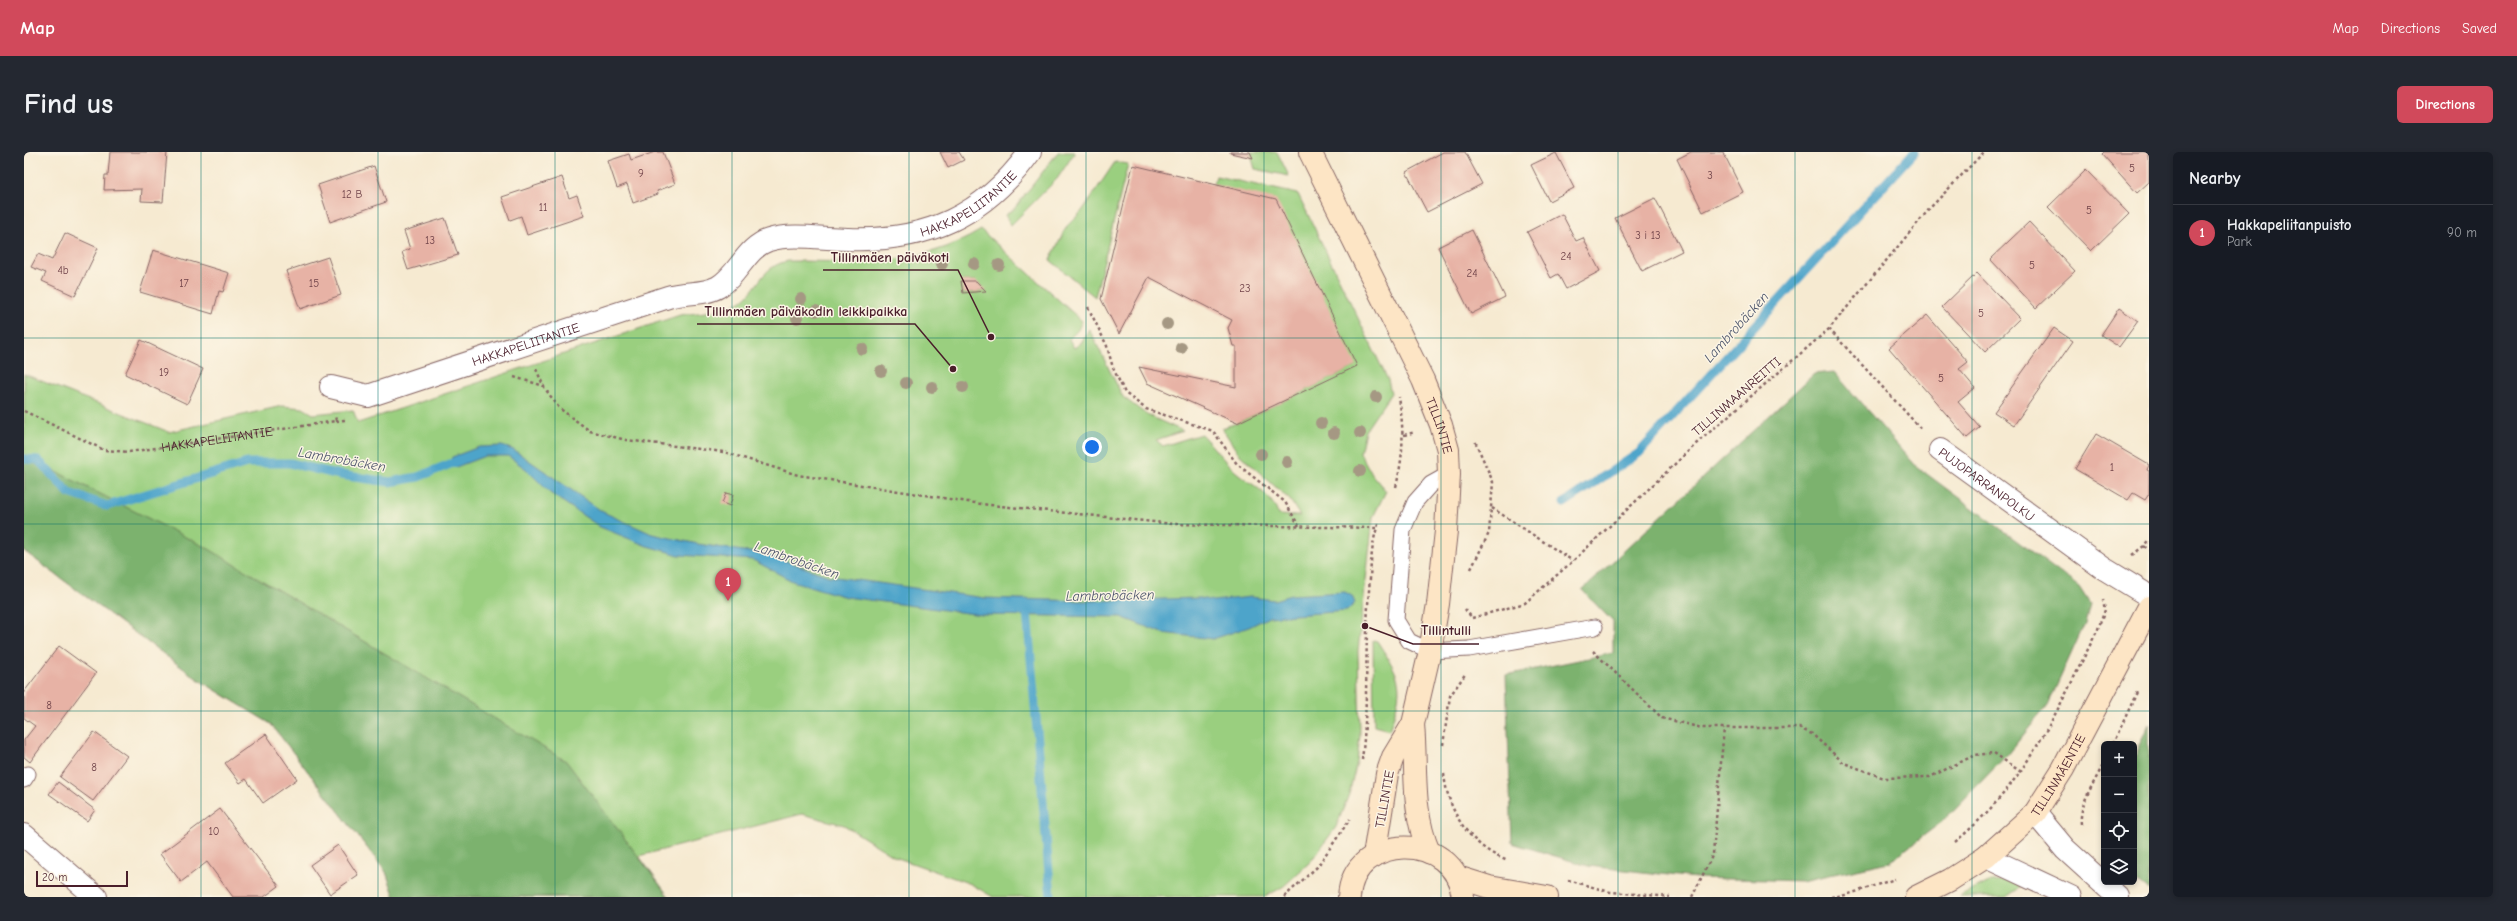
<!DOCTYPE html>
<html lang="en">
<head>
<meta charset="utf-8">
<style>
  :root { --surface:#171b24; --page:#242831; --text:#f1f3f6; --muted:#9ea1a6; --line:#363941; --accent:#d1495b }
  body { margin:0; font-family:"Comic Neue",sans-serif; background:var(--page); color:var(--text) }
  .controls { position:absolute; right:12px; bottom:12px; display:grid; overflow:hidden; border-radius:6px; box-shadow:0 2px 6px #0003 }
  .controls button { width:36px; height:36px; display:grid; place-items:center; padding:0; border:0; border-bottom:1px solid var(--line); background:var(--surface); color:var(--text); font:20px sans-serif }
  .scale { position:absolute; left:12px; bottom:10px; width:92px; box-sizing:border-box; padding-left:4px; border:2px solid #4a1f2b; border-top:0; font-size:11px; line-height:14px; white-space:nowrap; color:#4a1f2b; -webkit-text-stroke:3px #fcf5e5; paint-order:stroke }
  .you { position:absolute; left:1068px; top:295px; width:14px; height:14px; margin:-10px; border:3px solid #fff; border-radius:50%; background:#1a73e8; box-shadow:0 0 0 6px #1a73e833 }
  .badge { display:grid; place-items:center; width:26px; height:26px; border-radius:50%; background:var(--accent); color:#fff; font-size:13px; font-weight:700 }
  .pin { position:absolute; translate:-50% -33px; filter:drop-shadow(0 1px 2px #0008) }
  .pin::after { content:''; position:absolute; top:21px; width:14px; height:12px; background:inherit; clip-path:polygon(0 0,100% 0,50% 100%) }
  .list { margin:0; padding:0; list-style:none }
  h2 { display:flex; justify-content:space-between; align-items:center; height:52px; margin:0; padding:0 16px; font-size:17px }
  h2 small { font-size:13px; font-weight:400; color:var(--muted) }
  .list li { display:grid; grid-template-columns:26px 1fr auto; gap:12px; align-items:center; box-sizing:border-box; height:56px; padding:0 16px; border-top:1px solid var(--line) }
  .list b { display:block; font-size:15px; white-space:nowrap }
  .list p { margin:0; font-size:13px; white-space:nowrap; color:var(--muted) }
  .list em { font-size:13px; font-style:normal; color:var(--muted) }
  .icon { flex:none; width:22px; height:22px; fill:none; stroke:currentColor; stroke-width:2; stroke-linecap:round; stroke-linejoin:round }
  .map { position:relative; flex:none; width:2125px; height:745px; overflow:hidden; border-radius:6px }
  header { display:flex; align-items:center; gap:24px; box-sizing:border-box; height:56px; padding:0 20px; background:var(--accent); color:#fff }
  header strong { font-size:19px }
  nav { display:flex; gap:22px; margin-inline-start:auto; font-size:14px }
  .intro { display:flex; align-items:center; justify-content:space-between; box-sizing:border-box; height:96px; padding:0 24px }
  h1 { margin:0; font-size:28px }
  .button { padding:10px 18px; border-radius:6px; background:var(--accent); color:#fff; font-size:14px; font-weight:700 }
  main { display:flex; gap:24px; padding:0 24px }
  aside { flex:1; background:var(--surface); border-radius:6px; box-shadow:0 2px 6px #0003 }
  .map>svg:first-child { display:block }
</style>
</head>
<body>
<header>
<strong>Map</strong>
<nav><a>Map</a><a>Directions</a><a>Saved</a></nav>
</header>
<div class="intro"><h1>Find us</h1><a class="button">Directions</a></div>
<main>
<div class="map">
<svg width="2125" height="745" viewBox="0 0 2125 745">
  <rect width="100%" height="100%" fill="#fcf5e5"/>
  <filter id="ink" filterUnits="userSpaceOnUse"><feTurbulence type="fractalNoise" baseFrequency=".025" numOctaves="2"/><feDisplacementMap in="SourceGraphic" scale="8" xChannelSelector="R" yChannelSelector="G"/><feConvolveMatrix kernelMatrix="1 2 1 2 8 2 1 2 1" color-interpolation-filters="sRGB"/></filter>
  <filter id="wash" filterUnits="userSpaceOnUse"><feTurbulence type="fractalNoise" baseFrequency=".012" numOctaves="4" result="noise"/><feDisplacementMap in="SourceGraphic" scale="16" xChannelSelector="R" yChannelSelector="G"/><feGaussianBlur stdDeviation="0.9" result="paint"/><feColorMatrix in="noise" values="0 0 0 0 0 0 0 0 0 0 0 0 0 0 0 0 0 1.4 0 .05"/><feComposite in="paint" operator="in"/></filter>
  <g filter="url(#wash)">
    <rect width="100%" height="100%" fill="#f6ead1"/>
    <!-- green -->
    <path fill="#9acf7f" stroke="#727755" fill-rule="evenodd" d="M 1034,0 L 1051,0 L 1033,27 L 987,73 L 981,63 L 990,57 Z
      M 1226,0 L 1253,0 L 1265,24 L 1231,17 Z
      M 1091,10 L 1104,12 L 1071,145 L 1026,108 L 1043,74 L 1058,59 Z
      M 1192,24 L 1274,42 L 1364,228 L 1367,241 L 1341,279 L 1336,301 L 1349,324 L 1362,339 L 1349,365 L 1334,499 L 1336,583 L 1333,610 L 1325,642 L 1312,675 L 1287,709 L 1260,734 L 1241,745 L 969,745 L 947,732 L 871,705 L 820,673 L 778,662 L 615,704 L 645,745 L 371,745 L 362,720 L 247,572 L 175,528 L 0,399 L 0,222 L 145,280 L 258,254 L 279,256 L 289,262 L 329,258 L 334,271 L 656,163 C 672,161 702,159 716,150 C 736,136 736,115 764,109 C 832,109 896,116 957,78 L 1058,169 L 1054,178 L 1045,187 L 1050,196 L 1057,191 L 1065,177 L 1099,245 L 1123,263 L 1159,279 L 1132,288 L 1139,294 L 1177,282 C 1189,294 1199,308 1211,319 C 1226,332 1249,342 1254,363 L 1276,364 L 1266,348 L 1214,301 L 1198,276 L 1213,271 L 1332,214 L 1190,32 ZM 938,129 L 952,129 L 961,139 L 939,141 Z
      M 1349,488 L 1353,489 C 1378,527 1381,534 1365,578 L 1350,574 Z
      M 1986,728 L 2000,733 L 1982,745 L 1935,745 L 1967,729 Z"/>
    <!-- forest -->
    <path fill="#7bb26e" stroke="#62684c" d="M 1810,220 L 1892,314 L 2055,435 L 2066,452 L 2061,471 L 2024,553 L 1982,604 L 1919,669 L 1865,710 L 1778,729 L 1672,726 L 1564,714 L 1488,691 L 1482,523 L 1589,501 L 1589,470 L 1558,438 L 1790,222 Z
      M 0,308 L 31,319 L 185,397 L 542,609 L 645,745 L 371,745 L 362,720 L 247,572 L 175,528 L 0,399 Z
      M 2125,573 L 2125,739 L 2110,727 L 2110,607 Z"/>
    <!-- water -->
    <path fill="#4da4ca" stroke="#4c627a" d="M 478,294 L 490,298 L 579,360 L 628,382 L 674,392 L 745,403 L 805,424 L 961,446 L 1063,449 L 1176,446 L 1189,449 L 1227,445 L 1250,448 L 1267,443 L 1321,440 L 1328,444 L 1331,451 L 1323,459 L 1245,465 L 1225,475 L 1189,487 L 1138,481 L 1097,465 L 958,463 L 822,445 L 768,429 L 729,408 L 655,403 L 623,394 L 576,375 L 526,341 L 502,317 L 484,304 L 461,304 L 432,315 L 426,312 L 428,305 L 455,295 Z"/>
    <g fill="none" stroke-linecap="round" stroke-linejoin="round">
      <!-- stream -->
      <path stroke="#4da4ca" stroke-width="9" d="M 0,307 L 14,308 L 45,341 L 83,354 L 223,311 L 266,311 L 316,323 L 366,330 L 394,325 L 436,308
        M 1540,351 L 1615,301 L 1890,0
        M 1003,459 L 1027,745"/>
    </g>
    <g id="blocks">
      <!-- building -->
      <path fill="#e7b2a5" d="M 86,0 L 143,0 L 139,50 L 117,49 L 118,37 L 80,38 L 81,23 L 84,23 Z
        M 631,0 L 639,0 L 651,32 L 633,39 L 634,42 L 609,51 L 603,32 L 593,36 L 584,9 L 605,2 L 607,8 Z
        M 916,0 L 935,0 L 940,8 L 924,16 Z
        M 1206,0 L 1226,0 L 1229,6 L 1206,1 Z
        M 1419,0 L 1441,0 L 1458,32 L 1403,60 L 1382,20 Z
        M 1667,0 L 1699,0 L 1719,40 L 1679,60 L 1653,7 Z
        M 2080,0 L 2125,0 L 2125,30 L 2113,41 L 2078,2 Z
        M 1532,1 L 1550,36 L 1525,49 L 1507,13 Z
        M 1109,13 L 1252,47 L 1333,214 L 1213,271 L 1123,231 L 1115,215 L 1212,235 L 1212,194 L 1209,194 L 1204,176 L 1208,168 L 1125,125 L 1095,182 L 1077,147 Z
        M 350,14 L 362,50 L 306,70 L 294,33 Z
        M 2062,18 L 2105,62 L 2067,99 L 2024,55 Z
        M 538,25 L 545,46 L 553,43 L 560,64 L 503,83 L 497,64 L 486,68 L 478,45 Z
        M 1631,46 L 1658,99 L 1618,119 L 1591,66 Z
        M 1538,62 L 1552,89 L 1559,86 L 1576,119 L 1542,137 L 1534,122 L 1527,126 L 1503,80 Z
        M 421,66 L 434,103 L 384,118 L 378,100 L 386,97 L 380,79 Z
        M 2005,70 L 2051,119 L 2012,156 L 1966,107 Z
        M 1448,78 L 1481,145 L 1447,162 L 1414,95 Z
        M 41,81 L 74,96 L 51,144 L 18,129 L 22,121 L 7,115 L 14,102 L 28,108 Z
        M 129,98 L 205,121 L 199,140 L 195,139 L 189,162 L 116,140 Z
        M 304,105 L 317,143 L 276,157 L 262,119 Z
        M 1953,121 L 1996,166 L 1961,200 L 1918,155 Z
        M 937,129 L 952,129 L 962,139 L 939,141 Z
        M 2095,156 L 2114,169 L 2095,195 L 2077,183 Z
        M 1903,163 L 1944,210 L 1935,217 L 1951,236 L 1934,250 L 1956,275 L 1943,286 L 1865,196 Z
        M 2030,176 L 2049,189 L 1990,273 L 1970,260 Z
        M 117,188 L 179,217 L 163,252 L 101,222 Z
        M 2072,282 L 2125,313 L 2123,318 L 2125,319 L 2125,342 L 2121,348 L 2109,341 L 2104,348 L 2051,317 Z
        M 702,341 L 709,343 L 706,354 L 698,351 Z
        M 35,494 L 72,521 L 6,610 L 0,605 L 0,588 L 11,574 L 0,566 L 0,540 Z
        M 70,580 L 103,604 L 69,649 L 36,625 Z
        M 242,582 L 273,627 L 239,651 L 222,627 L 216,631 L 201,611 Z
        M 34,630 L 71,658 L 63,669 L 25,642 Z
        M 196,657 L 255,734 L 240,745 L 209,745 L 183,710 L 157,730 L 136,702 Z
        M 314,693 L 334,723 L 306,742 L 286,713 Z"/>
    </g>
  </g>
  <g filter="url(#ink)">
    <use href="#blocks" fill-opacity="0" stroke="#866665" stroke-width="1"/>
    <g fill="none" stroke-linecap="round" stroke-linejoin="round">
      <defs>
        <path id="lane" d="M 1425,322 L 1407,332 L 1391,350 L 1379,378 L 1372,468 L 1385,489 L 1406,499 L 1445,497 L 1571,475
          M 0,628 L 4,622"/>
        <g id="street">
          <path id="s2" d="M 307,235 L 344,244 L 644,145 C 660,140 680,143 694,135 C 714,124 722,95 745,88 C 769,81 799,87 824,87 C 902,90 960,64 1006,0"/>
          <path id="s3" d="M 1916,298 L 2079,416 L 2125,444"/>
          <path d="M 2011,661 L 2041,697 L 2094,745"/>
          <path d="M 0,683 L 72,745"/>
          <path d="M 1962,705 L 2047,745"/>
        </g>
        <g id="secondary">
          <path id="s4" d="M 1286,0 L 1399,228 L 1417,273 L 1424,298 L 1425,322 L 1422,379 L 1414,452 L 1406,499 L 1389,572 L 1369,605 L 1363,622 L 1350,704"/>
          <path d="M 1389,572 C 1393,616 1387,658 1405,700"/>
          <path d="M 1433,725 L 1465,735 L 1523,745"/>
          <path d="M 1325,745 C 1329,680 1431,678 1439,745"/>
          <path id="s5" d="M 1892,745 L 1926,728 L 1962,705 L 2011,661 L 2039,617 L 2125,455"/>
        </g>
      </defs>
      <!-- lane casing -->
      <use href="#lane" stroke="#866665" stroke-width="17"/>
      <!-- street casing -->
      <use href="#street" stroke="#866665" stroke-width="24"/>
      <!-- secondary casing -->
      <use href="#secondary" stroke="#866665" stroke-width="24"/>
      <!-- path -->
      <g stroke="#866665" stroke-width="2.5" stroke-dasharray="3 3" stroke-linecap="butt">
        <path d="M 1064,155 L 1083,194 L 1089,216 L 1101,241 L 1122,257 L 1189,279 L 1213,312 L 1261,350 L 1275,374"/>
        <path d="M 1805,177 L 1898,278"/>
        <path d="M 512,217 L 520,235 L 535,256 L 566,279 L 602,288 L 700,300 L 774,323 L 957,352 L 1149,372 L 1352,376"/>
        <path d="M 490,225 L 520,234"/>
        <path id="s1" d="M 0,259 L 80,298 L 105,300 L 312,269 L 311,263"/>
        <path d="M 312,269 L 321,268"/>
        <path d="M 1380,283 L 1391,280"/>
        <path d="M 1372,335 C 1380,300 1380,280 1375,245"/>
        <path d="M 1468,356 L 1549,409"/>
        <path d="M 2120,394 L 2125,398"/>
        <path d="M 2108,403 L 2120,394 L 2125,387"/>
        <path d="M 1447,417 L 1465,381 L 1469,330 L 1451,289"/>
        <path d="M 1441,457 L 1448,466"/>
        <path d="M 1448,466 L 1501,451 L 1549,409 L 1673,291 L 1805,177 L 1907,55 L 1960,0"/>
        <path d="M 1569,499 L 1638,566 L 1678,576 L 1775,576 L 1788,582 L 1820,611 L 1860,626 L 1906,625 L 1951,603 L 1970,601 L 1997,620"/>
        <path d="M 2089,592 L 2114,538"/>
        <path d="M 1419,593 L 1426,544 L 1442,521"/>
        <path d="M 1338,608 C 1345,547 1340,488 1346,427 C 1347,408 1348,388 1355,370"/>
        <path d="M 1420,622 C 1424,661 1447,695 1484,709"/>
        <path d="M 2057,672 C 2055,651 2071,630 2080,611"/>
        <path d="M 1931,690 C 2003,631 2034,557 2074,477 L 2081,458 L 2079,448"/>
        <path d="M 1544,728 L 1586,740 L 1646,745"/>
        <path d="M 1260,745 L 1293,715 L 1326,667"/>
        <path d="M 1668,745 L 1689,702 L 1700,576"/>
        <path d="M 1807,745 L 1822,743 L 1871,727"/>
      </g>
      <!-- lane -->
      <use href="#lane" stroke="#fff" stroke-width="15"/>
      <!-- street -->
      <use href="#street" stroke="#fff" stroke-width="22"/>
      <!-- secondary -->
      <use href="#secondary" stroke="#fde5c5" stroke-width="22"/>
    </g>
    <!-- trees -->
    <g fill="#a59883">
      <circle cx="918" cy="112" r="6"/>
      <circle cx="950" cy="112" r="6"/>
      <circle cx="975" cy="113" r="6"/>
      <circle cx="777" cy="147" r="6"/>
      <circle cx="792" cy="159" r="6"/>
      <circle cx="773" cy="166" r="6"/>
      <circle cx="1143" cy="172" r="6"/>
      <circle cx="1157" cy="196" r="6"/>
      <circle cx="838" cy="197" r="6"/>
      <circle cx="857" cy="219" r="6"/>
      <circle cx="882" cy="231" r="6"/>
      <circle cx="908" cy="235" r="6"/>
      <circle cx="939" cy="235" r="6"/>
      <circle cx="1352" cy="245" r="6"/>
      <circle cx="1297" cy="271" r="6"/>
      <circle cx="1310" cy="281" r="6"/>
      <circle cx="1336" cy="281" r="6"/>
      <circle cx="1237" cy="302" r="6"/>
      <circle cx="1263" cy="310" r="6"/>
      <circle cx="1336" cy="319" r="6"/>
    </g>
  </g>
  <!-- grid -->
  <path fill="none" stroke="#0f766e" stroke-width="1" stroke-opacity="0.55" d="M 177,0 L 177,745M 354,0 L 354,745M 531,0 L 531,745M 708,0 L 708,745M 885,0 L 885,745M 1062,0 L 1062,745M 1240,0 L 1240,745M 1417,0 L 1417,745M 1594,0 L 1594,745M 1771,0 L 1771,745M 1948,0 L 1948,745M 0,186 L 2125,186M 0,372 L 2125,372M 0,559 L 2125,559"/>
  <g text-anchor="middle" stroke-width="3" stroke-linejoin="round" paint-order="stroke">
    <!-- number labels -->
    <g font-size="11" fill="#71444a">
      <text x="2108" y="20">5</text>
      <text x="617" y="25">9</text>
      <text x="1686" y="27">3</text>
      <text x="328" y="46">12 B</text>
      <text x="519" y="59">11</text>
      <text x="2065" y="62">5</text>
      <text x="1624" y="87">3 i 13</text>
      <text x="406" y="92">13</text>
      <text x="1542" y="108">24</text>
      <text x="2008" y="117">5</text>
      <text x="39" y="122">4b</text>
      <text x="1448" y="125">24</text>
      <text x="160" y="135">17</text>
      <text x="290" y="135">15</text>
      <text x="1221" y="140">23</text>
      <text x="1957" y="165">5</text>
      <text x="140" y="224">19</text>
      <text x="1917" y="230">5</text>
      <text x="2088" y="319">1</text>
      <text x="25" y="557">8</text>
      <text x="70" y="619">8</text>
      <text x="190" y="683">10</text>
    </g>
    <!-- street labels -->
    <g font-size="13" fill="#4a1f2b" stroke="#fcf5e5">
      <text dy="5" stroke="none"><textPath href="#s2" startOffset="684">HAKKAPELIITANTIE</textPath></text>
      <text dy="5" stroke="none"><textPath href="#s2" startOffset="204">HAKKAPELIITANTIE</textPath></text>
      <text transform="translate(1712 244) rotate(-41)" y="5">TILLINMAANREITTI</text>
      <text dy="5" stroke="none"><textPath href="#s4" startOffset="303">TILLINTIE</textPath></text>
      <text dy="5" stroke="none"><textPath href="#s1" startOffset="203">HAKKAPELIITANTIE</textPath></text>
      <text dy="5" stroke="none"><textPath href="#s3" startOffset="58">PUJOPARRANPOLKU</textPath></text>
      <text dy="5" stroke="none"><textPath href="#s5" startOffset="191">TILLINMÄENTIE</textPath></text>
      <text transform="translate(1360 647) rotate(-80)" y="5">TILLINTIE</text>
    </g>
    <!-- water labels -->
    <g font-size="14" font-style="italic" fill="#4b546b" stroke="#fcf5e5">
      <text transform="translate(1712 175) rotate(-48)" y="5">Lambrobäcken</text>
      <text transform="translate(318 307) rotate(10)" y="5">Lambrobäcken</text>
      <text transform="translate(773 408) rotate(19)" y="5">Lambrobäcken</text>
      <text transform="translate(1086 443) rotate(-1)" y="5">Lambrobäcken</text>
    </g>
  </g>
  <!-- callouts -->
  <path fill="none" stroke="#4a1f2b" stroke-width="1.5" d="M967 185L934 118H799M929 217L891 172H673M1341 474L1389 492H1455"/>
  <g fill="#4a1f2b" stroke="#fcf5e5" stroke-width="1.5">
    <circle cx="967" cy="185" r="4"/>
    <circle cx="929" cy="217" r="4"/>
    <circle cx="1341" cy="474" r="4"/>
  </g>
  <g font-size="14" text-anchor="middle" font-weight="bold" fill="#4a1f2b" stroke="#fcf5e5" stroke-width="3" stroke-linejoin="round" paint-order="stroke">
    <text x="866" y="110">Tillinmäen päiväkoti</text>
    <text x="782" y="164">Tillinmäen päiväkodin leikkipaikka</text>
    <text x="1422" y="483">Tillintulli</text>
  </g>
</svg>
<div class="controls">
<button>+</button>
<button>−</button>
<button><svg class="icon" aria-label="locate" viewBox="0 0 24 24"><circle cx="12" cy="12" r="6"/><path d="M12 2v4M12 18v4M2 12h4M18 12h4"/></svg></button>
<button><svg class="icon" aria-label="layers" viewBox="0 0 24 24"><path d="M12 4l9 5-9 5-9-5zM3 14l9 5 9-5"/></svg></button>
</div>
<div class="scale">20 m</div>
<div class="you"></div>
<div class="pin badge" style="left:704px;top:449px">1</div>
</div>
<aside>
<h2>Nearby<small></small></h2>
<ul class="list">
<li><span class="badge">1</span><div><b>Hakkapeliitanpuisto</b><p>Park</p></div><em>90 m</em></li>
</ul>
</aside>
</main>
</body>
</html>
